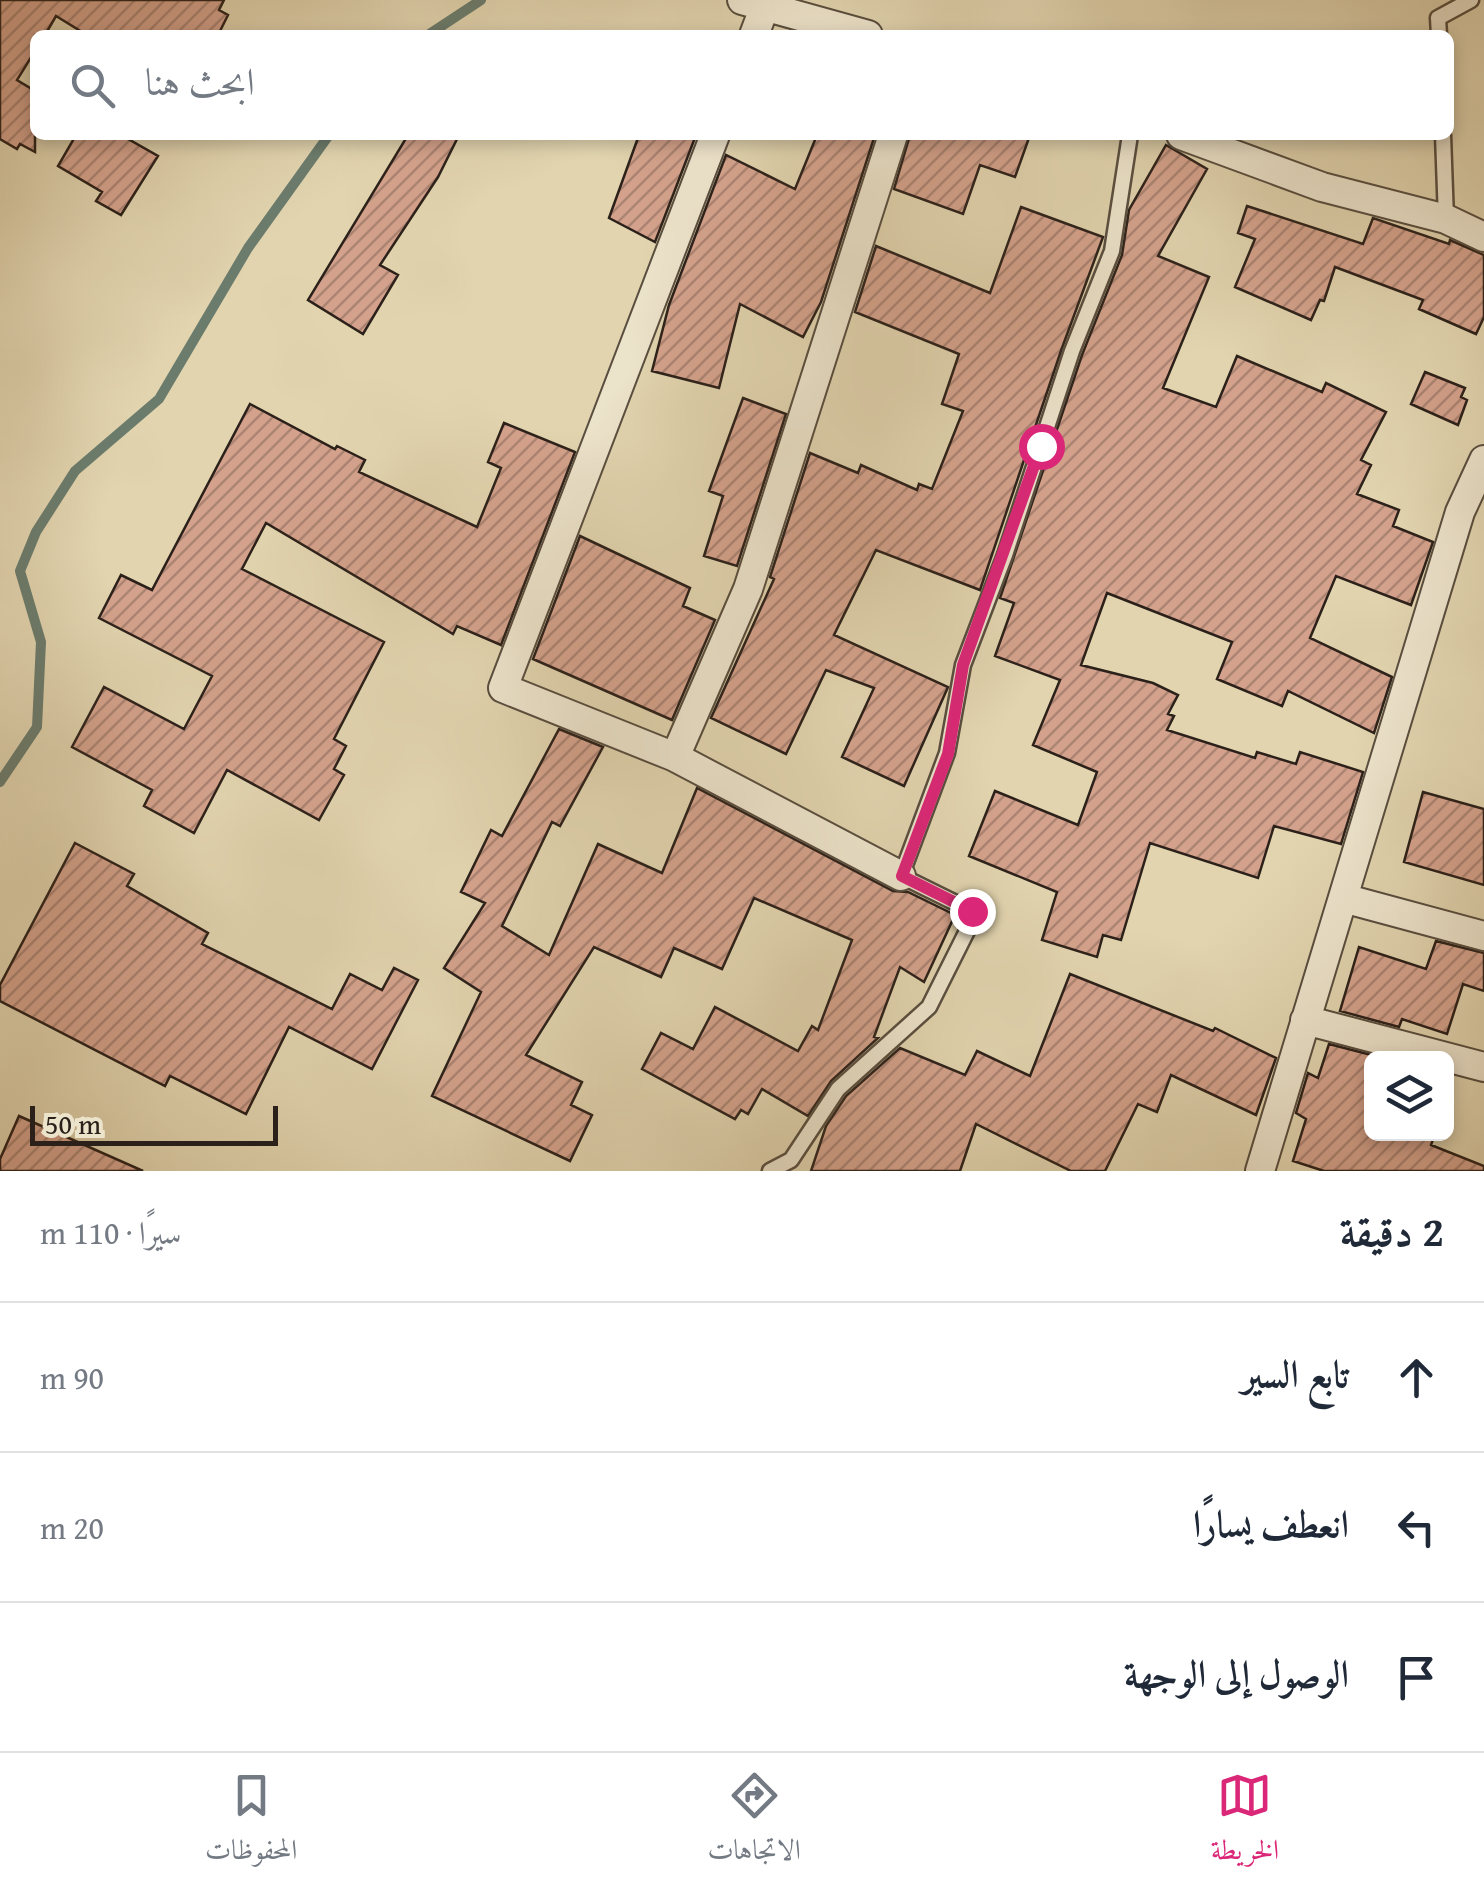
<!DOCTYPE html>
<html lang="ar">
<head>
<meta charset="utf-8">
<style>
  :root { --surface:#fff; --page:#f2f2f3; --text:#1f2937; --muted:#747a83; --line:#e0e1e3; --accent:#db2777 }
  body { margin:0; font-family:"Gentium Book Plus",Amiri,serif; background:var(--page); color:var(--text); direction:rtl }
  .controls { position:absolute; right:30px; bottom:30px; display:grid; overflow:hidden; border-radius:15px; box-shadow:0 5px 15px #0003 }
  .controls button { width:90px; height:90px; display:grid; place-items:center; padding:0; border:0; border-bottom:2px solid var(--line); background:var(--surface); color:var(--text); font:50px sans-serif }
  .scale { position:absolute; left:30px; bottom:25px; width:248px; box-sizing:border-box; padding-left:10px; border:5px solid #2c211a; border-top:0; font-size:28px; line-height:35px; white-space:nowrap; color:#2c211a; -webkit-text-stroke:8px #ece3cb; paint-order:stroke }
  .stop { position:absolute; width:30px; height:30px; margin:-22px; border:8px solid #db2777; border-radius:50%; background:#fff }
  .stop.end { background:#db2777; border-color:#fff; box-shadow:0 2px 10px #0008 }
  .list { margin:0; padding:0; list-style:none }
  h2 { display:flex; justify-content:space-between; align-items:center; height:130px; margin:0; padding:0 40px; font-size:42px }
  h2 small { font-size:32px; font-weight:400; color:var(--muted) }
  .list li { display:grid; grid-template-columns:65px 1fr auto; gap:30px; align-items:center; box-sizing:border-box; height:150px; padding:0 40px; border-top:2px solid var(--line) }
  .list b { display:block; font-size:38px; white-space:nowrap }
  .list em { font-size:32px; font-style:normal; color:var(--muted) }
  .icon { flex:none; width:55px; height:55px; fill:none; stroke:currentColor; stroke-width:2; stroke-linecap:round; stroke-linejoin:round }
  .map { position:relative; flex:none; width:1484px; height:1171px; overflow:hidden; direction:ltr }
  .search { position:absolute; background:var(--surface); box-shadow:0 5px 15px #0003; left:30px; right:30px; top:30px; height:110px; display:flex; align-items:center; gap:25px; box-sizing:border-box; padding:0 35px; border-radius:15px; color:var(--muted); font-size:38px }
  .sheet { height:580px; background:var(--surface) }
  nav { display:flex; justify-content:space-around; align-items:center; box-sizing:border-box; height:140px; border-top:2px solid var(--line); background:var(--surface); font-size:28px; color:var(--muted) }
  nav a { display:grid; justify-items:center; gap:5px }
  nav .on { color:var(--accent) }
  .map>svg:first-child { display:block }
</style>
</head>
<body>
<div class="map">
<svg width="1484" height="1171" viewBox="0 0 1484 1171">
  <defs>
    <pattern id="building-hatch" width="6" height="6" patternUnits="userSpaceOnUse" patternTransform="scale(2.5)"><rect width="6" height="6" fill="#d4a28c"/><path d="M-1 1l2-2M0 6l6-6M5 7l2-2" fill="none" stroke="#ac8472"/></pattern>
  </defs>
  <rect width="100%" height="100%" fill="#e1d4af"/>
  <filter id="stains"><feTurbulence type="fractalNoise" baseFrequency=".002" numOctaves="4"/><feColorMatrix values="0 0 0 0 .2 0 0 0 0 .09 0 0 0 0 .02 0 0 0 .5 -.17"/></filter>
  <radialGradient id="worn" r=".72"><stop offset=".6" stop-color="#630" stop-opacity="0"/><stop offset="1" stop-color="#630" stop-opacity=".3"/></radialGradient>
  <g fill="none" stroke-linecap="round" stroke-linejoin="round">
    <!-- stream -->
    <path stroke="#6b7c6d" stroke-width="10" d="M 428,35 L 481,0
      M 0,782 L 37,727 L 41,642 L 20,571 L 36,532 L 75,471 L 159,399 L 248,248 L 329,135"/>
  </g>
  <!-- building -->
  <path fill="url(#building-hatch)" stroke="#2c211a" stroke-width="2.5" d="M 0,0 L 224,0 L 219,10 L 228,15 L 218,35 L 87,35 L 56,16 L 45,35 L 35,35 L 35,51 L 17,80 L 35,91 L 35,152 L 20,144 L 17,149 L 0,139 Z
    M 76,135 L 121,135 L 158,156 L 121,215 L 96,201 L 102,192 L 58,166 Z
    M 408,135 L 459,135 L 438,177 L 380,265 L 398,275 L 363,334 L 308,300 Z
    M 639,135 L 696,135 L 655,242 L 609,218 Z
    M 817,135 L 875,135 L 821,302 L 803,337 L 740,304 L 719,388 L 652,371 L 669,305 L 726,155 L 795,189 Z
    M 910,135 L 1030,135 L 1015,177 L 980,165 L 963,214 L 894,189 Z
    M 1166,145 L 1207,169 L 1158,256 L 1209,277 L 1163,388 L 1216,407 L 1237,356 L 1322,392 L 1326,383 L 1386,412 L 1361,460 L 1371,465 L 1357,494 L 1399,510 L 1393,526 L 1433,542 L 1411,605 L 1336,576 L 1310,638 L 1392,677 L 1374,733 L 1288,691 L 1282,706 L 1217,679 L 1232,642 L 1107,593 L 1081,665 L 1153,683 L 1178,695 L 1168,714 L 1174,716 L 1167,730 L 1255,758 L 1257,752 L 1296,764 L 1300,752 L 1363,772 L 1341,844 L 1274,826 L 1258,878 L 1150,843 L 1121,940 L 1103,935 L 1097,957 L 1042,940 L 1057,892 L 969,856 L 995,791 L 1078,825 L 1097,772 L 1033,745 L 1060,680 L 995,656 L 1014,603 L 1000,598 L 1082,355 L 1122,255 L 1129,210 Z
    M 1247,206 L 1363,244 L 1373,218 L 1449,244 L 1450,240 L 1484,255 L 1484,317 L 1476,334 L 1419,309 L 1423,300 L 1335,267 L 1324,301 L 1320,300 L 1311,320 L 1235,287 L 1255,239 L 1238,233 Z
    M 1021,207 L 1103,237 L 1062,348 L 980,590 L 876,550 L 834,635 L 948,687 L 904,786 L 842,757 L 874,688 L 826,670 L 786,754 L 711,718 L 774,579 L 770,577 L 810,453 L 858,473 L 861,465 L 917,490 L 919,484 L 932,489 L 963,411 L 942,404 L 959,354 L 855,312 L 876,246 L 990,293 Z
    M 1425,372 L 1465,388 L 1461,397 L 1467,400 L 1458,425 L 1411,404 Z
    M 743,398 L 786,414 L 737,566 L 704,556 L 723,496 L 709,491 Z
    M 250,404 L 335,449 L 337,446 L 365,460 L 359,472 L 477,527 L 501,468 L 488,462 L 504,423 L 575,452 L 501,645 L 457,626 L 453,634 L 266,523 L 242,569 L 384,642 L 334,739 L 346,746 L 334,769 L 344,775 L 319,820 L 227,770 L 194,833 L 144,806 L 152,790 L 72,747 L 104,687 L 184,729 L 212,676 L 99,618 L 121,575 L 152,590 Z
    M 580,536 L 690,588 L 683,606 L 715,620 L 672,720 L 533,659 Z
    M 559,729 L 603,747 L 560,826 L 552,822 L 502,926 L 549,955 L 598,844 L 662,873 L 697,788 L 893,891 L 908,892 L 955,915 L 924,982 L 900,967 L 874,1037 L 878,1038 L 831,1081 L 808,1116 L 762,1089 L 748,1114 L 741,1110 L 735,1119 L 642,1069 L 661,1033 L 693,1049 L 715,1007 L 798,1051 L 812,1026 L 818,1030 L 852,940 L 754,898 L 722,969 L 674,948 L 661,977 L 594,947 L 526,1055 L 582,1082 L 571,1105 L 592,1115 L 570,1161 L 432,1096 L 481,992 L 444,968 L 485,903 L 461,892 L 491,830 L 502,836 Z
    M 1423,792 L 1484,809 L 1484,885 L 1404,862 Z
    M 75,843 L 134,874 L 127,886 L 208,933 L 202,944 L 332,1009 L 350,974 L 382,990 L 394,968 L 418,980 L 372,1069 L 289,1027 L 246,1114 L 170,1076 L 165,1086 L 0,1001 L 0,985 Z
    M 1436,941 L 1484,953 L 1484,991 L 1463,984 L 1447,1034 L 1402,1019 L 1399,1027 L 1340,1011 L 1359,947 L 1426,969 Z
    M 1070,974 L 1213,1031 L 1215,1028 L 1276,1058 L 1256,1115 L 1171,1075 L 1157,1112 L 1138,1104 L 1105,1171 L 1071,1171 L 976,1124 L 960,1171 L 811,1171 L 826,1126 L 846,1096 L 900,1048 L 965,1075 L 977,1051 L 1030,1076 Z
    M 1329,1044 L 1383,1058 L 1372,1058 L 1372,1134 L 1435,1134 L 1431,1145 L 1484,1166 L 1484,1171 L 1324,1171 L 1293,1161 L 1306,1119 L 1296,1113 L 1308,1073 L 1318,1078 Z
    M 19,1116 L 143,1171 L 0,1171 L 0,1159 Z"/>
  <g fill="none" stroke-linecap="round" stroke-linejoin="round">
    <defs>
      <path id="service" d="M 1439,35 L 1438,18 L 1471,0
        M 1443,135 L 1446,219
        M 770,1171 L 791,1160 L 838,1089 L 929,1007 L 970,925 L 972,911 L 901,876 L 947,753 L 963,665 L 1005,555 L 1072,351 L 1112,251 L 1130,135"/>
      <path id="minor" d="M 742,0 L 868,35
        M 754,35 L 765,6
        M 893,135 L 748,589 L 675,757 L 901,876
        M 1181,135 L 1322,187 L 1446,219 L 1484,237
        M 675,757 L 503,688 L 715,135
        M 1343,898 L 1484,936
        M 1305,1020 L 1484,1067
        M 1260,1171 L 1460,512 L 1484,460"/>
    </defs>
    <!-- service casing -->
    <use href="#service" stroke="#594e3f" stroke-width="19"/>
    <!-- minor casing -->
    <use href="#minor" stroke="#594e3f" stroke-width="32"/>
    <!-- service -->
    <use href="#service" stroke="#ece3cb" stroke-width="14"/>
    <!-- minor -->
    <use href="#minor" stroke="#ece3cb" stroke-width="28"/>
  </g>
  <g fill="none" stroke-linecap="round" stroke-linejoin="round">
    <!-- route -->
    <path stroke="#db2777" stroke-width="12" d="M 972,911 L 902,876 L 948,754 L 963,665 L 1041,446"/>
  </g>
  <rect width="100%" height="100%" filter="url(#stains)"/>
  <rect width="100%" height="100%" fill="url(#worn)"/>
</svg>
<div class="controls">
<button><svg class="icon" aria-label="layers" viewBox="0 0 24 24"><path d="M12 4l9 5-9 5-9-5zM3 14l9 5 9-5"/></svg></button>
</div>
<div class="scale">50 m</div>
<div class="stop" style="left:1041px;top:446px"></div>
<div class="stop end" style="left:972px;top:911px"></div>
<div class="search"><svg class="icon" aria-label="search" viewBox="0 0 24 24"><circle cx="10" cy="10" r="6"/><path d="M15 15l6 6"/></svg>ابحث هنا</div>
</div>
<section class="sheet">
<h2>2 دقيقة<small>سيرًا · 110 m</small></h2>
<ul class="list">
<li><svg class="icon" aria-label="ahead" viewBox="0 0 24 24"><path d="M12 20V5M6 11l6-6 6 6"/></svg><div><b>تابع السير</b></div><em>90 m</em></li>
<li><svg class="icon" aria-label="left" viewBox="0 0 24 24"><path d="M17 20v-9H6M10 6l-5 5 5 5"/></svg><div><b>انعطف يسارًا</b></div><em>20 m</em></li>
<li><svg class="icon" aria-label="arrive" viewBox="0 0 24 24"><path d="M6 21V4h12l-3 4 3 4H6"/></svg><div><b>الوصول إلى الوجهة</b></div></li>
</ul>
</section>
<nav>
<a class="on"><svg class="icon" aria-label="map" viewBox="0 0 24 24"><path d="M3 6l6-2 6 2 6-2v14l-6 2-6-2-6 2zM9 4v14M15 6v14"/></svg>الخريطة</a>
<a><svg class="icon" aria-label="directions" viewBox="0 0 24 24"><path d="M12 3l9 9-9 9-9-9zM9 14v-3h6M13 9l2 2-2 2"/></svg>الاتجاهات</a>
<a><svg class="icon" aria-label="saved" viewBox="0 0 24 24"><path d="M7 4h10v16l-5-4-5 4z"/></svg>المحفوظات</a>
</nav>
</body>
</html>
